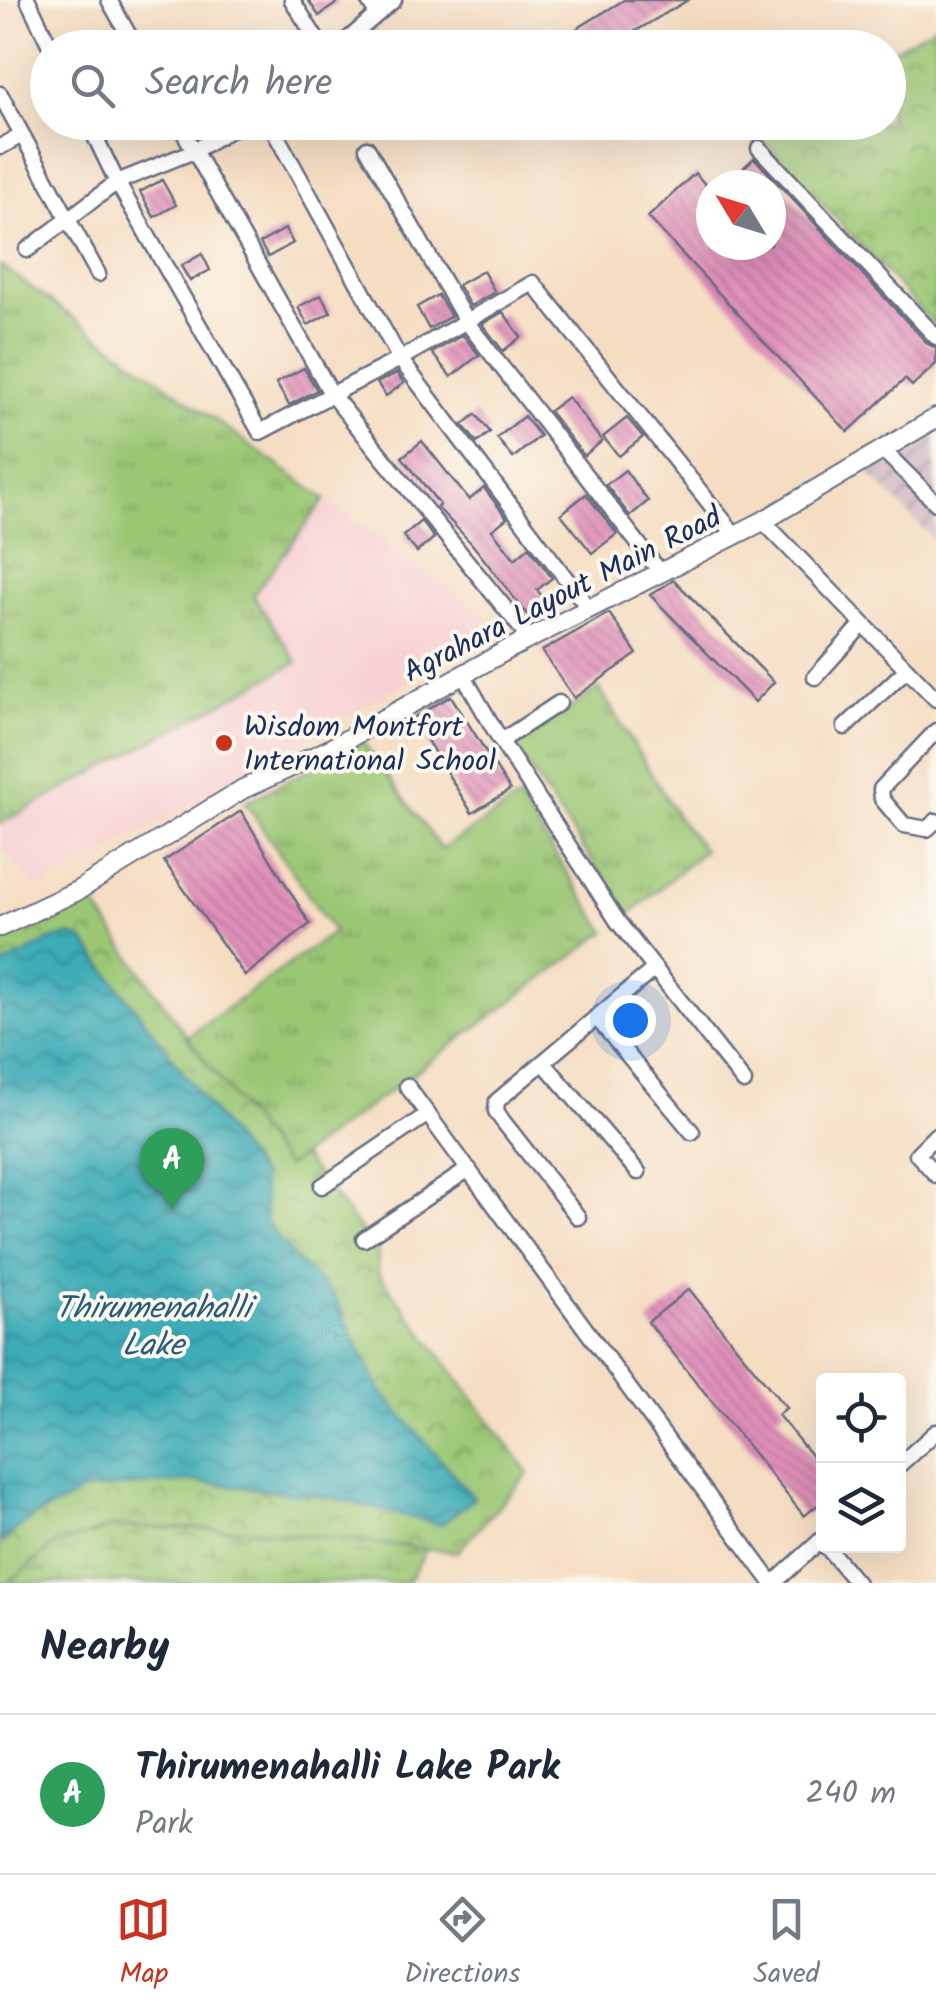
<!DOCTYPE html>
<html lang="en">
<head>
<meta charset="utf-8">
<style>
  :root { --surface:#fff; --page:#f2f2f3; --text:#1f2937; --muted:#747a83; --line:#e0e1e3; --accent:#c8321e }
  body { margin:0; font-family:Kalam,sans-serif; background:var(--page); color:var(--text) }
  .controls { position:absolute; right:30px; bottom:30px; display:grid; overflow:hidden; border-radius:10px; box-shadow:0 10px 40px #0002 }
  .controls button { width:90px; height:90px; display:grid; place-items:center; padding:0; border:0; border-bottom:2px solid var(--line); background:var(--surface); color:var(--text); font:50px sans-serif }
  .compass { position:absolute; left:696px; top:170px; width:90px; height:90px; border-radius:50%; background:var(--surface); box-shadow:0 10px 40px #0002; rotate:308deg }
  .you { position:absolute; left:630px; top:1020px; width:35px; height:35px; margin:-25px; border:8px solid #fff; border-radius:50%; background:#1a73e8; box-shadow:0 0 0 15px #1a73e833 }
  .badge { display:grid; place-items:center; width:65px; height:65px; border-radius:50%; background:var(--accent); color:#fff; font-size:32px; font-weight:700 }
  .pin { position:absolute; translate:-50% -82px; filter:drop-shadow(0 2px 5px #0008) }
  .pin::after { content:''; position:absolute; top:52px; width:35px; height:30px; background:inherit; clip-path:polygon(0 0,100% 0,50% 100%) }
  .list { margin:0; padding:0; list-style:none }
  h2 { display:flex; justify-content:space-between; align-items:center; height:130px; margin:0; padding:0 40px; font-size:42px }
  h2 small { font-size:32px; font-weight:400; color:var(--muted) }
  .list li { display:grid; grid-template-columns:65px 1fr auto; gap:30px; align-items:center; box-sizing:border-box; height:160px; padding:0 40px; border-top:2px solid var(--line) }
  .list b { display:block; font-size:38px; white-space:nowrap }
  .list p { margin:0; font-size:32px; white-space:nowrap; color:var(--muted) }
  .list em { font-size:32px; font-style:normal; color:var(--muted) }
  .icon { flex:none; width:55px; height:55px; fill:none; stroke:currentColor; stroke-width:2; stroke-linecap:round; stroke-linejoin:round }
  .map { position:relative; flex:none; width:936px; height:1583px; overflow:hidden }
  .search { position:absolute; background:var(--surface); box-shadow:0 10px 40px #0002; left:30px; right:30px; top:30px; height:110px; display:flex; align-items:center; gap:25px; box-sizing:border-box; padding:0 35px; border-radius:55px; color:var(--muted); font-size:38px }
  .sheet { height:290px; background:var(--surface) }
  nav { display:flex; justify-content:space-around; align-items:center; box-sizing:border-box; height:140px; border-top:2px solid var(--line); background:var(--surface); font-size:28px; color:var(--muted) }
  nav a { display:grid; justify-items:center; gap:5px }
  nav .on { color:var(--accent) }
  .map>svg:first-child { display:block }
</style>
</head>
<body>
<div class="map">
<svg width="936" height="1583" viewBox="0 0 936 1583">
  <defs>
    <pattern id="industrial-furrows" width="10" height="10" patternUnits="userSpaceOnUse" patternTransform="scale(2.5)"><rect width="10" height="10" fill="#d2bdc6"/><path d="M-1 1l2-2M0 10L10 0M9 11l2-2" fill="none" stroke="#aa9aa4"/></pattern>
    <pattern id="grass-tufts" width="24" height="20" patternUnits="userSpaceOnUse" patternTransform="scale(2.5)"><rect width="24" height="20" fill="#9bc774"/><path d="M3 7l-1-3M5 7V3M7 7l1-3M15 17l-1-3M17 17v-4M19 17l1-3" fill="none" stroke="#7ea262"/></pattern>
    <pattern id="wetland-marsh" width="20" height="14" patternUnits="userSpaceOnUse" patternTransform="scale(2.5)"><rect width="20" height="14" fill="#9bc774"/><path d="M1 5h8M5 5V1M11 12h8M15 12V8" fill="none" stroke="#7ea262"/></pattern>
    <pattern id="park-crowns" width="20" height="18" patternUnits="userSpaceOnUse" patternTransform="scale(2.5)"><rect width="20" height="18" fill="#9bc774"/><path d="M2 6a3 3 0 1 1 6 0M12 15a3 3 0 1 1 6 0" fill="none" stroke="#7ea262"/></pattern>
    <pattern id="water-waves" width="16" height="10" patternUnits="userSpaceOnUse" patternTransform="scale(2.5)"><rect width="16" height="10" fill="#3cacb7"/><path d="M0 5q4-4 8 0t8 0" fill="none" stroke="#328c98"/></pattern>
    <pattern id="building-back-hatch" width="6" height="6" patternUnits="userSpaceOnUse" patternTransform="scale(2.5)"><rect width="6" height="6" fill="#e190b9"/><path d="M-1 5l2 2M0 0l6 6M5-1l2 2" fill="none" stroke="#b6769a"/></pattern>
  </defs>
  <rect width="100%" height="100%" fill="#fbf7ec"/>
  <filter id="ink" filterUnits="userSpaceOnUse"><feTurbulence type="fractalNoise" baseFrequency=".01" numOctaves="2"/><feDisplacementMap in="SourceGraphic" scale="20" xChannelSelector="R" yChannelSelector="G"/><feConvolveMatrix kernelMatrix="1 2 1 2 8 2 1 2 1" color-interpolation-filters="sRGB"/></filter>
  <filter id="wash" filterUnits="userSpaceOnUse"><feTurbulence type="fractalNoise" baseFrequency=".0048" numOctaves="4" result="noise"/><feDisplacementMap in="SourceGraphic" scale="40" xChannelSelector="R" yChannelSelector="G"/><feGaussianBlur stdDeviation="2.25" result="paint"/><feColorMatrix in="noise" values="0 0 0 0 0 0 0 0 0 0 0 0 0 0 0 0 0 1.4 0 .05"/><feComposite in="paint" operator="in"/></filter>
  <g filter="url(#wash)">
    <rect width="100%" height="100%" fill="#f5ddc2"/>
    <!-- built -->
    <path fill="#f7cfd2" d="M 325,499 L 504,628 L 39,889 L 0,846 L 0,824 L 297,662 L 253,595 Z"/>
    <!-- industrial -->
    <path fill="url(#industrial-furrows)" d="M 936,431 L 936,542 L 868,473 Z"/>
    <!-- grass -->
    <path fill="url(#grass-tufts)" stroke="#5b7b69" stroke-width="2.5" d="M 0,265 L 325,499 L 253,595 L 297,662 L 0,824 Z
      M 599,688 L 680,821 L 704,850 L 629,915 L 514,747 Z
      M 362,741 L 441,849 L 519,799 L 606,932 L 286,1167 L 187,1037 L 334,932 L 245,803 Z"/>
    <!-- wetland -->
    <path fill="url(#wetland-marsh)" stroke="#5b7b69" stroke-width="2.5" d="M 28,1520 L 441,1525 L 407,1583 L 0,1583 Z"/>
    <!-- park -->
    <path fill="url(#park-crowns)" stroke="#5b7b69" stroke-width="2.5" d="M 936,25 L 936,327 L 754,130 L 768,123 L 888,122 L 889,52 Z
      M 87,894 L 187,1037 L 286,1167 L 302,1156 L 378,1252 L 378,1273 L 529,1473 L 457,1552 L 255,1530 L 112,1527 L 53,1546 L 8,1583 L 0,1583 L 0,938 Z"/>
    <!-- water -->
    <path fill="url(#water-waves)" stroke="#2c6e8a" stroke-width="2.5" d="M 71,935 L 84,941 L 96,956 L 261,1176 L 267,1223 L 293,1257 L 334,1296 L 380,1390 L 474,1498 L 441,1525 L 333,1498 L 190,1481 L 87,1490 L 28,1520 L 0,1543 L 0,967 L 53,939 Z"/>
    <g id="blocks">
      <!-- building -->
      <path fill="url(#building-back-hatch)" d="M 308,0 L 341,0 L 319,16 Z
        M 624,0 L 688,0 L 607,48 L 545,48 Z
        M 754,158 L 928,344 L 936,348 L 936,364 L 912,386 L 905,379 L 848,432 L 648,217 L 695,173 L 711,191 L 711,245 L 771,245 L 771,185 L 725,185 Z
        M 162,180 L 176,205 L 154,217 L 140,192 Z
        M 285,229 L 293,243 L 268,257 L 260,243 Z
        M 202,254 L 210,270 L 190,281 L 181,266 Z
        M 483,271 L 495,292 L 470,306 L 458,285 Z
        M 321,295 L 331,312 L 308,325 L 298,307 Z
        M 438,295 L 451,316 L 429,329 L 417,307 Z
        M 503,312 L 521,337 L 503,351 L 482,324 Z
        M 463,335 L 479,355 L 451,377 L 432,353 Z
        M 304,368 L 317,390 L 289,405 L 276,383 Z
        M 397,373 L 404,383 L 386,396 L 377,383 Z
        M 568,397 L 602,441 L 584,456 L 549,411 Z
        M 476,414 L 490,432 L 477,443 L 463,425 Z
        M 524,416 L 540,436 L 513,458 L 497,438 Z
        M 627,418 L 643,437 L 619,456 L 603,437 Z
        M 422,441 L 469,500 L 484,488 L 507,518 L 492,530 L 515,559 L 529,547 L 552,578 L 537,590 L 551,607 L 533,622 L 472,544 L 437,507 L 440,505 L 402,457 Z
        M 625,470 L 648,501 L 630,516 L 606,485 Z
        M 586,494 L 617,534 L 592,553 L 561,514 Z
        M 421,521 L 434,538 L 417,552 L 403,536 Z
        M 674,580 L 774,682 L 755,702 L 650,595 Z
        M 609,613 L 637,654 L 574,698 L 542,651 Z
        M 451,696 L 510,790 L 472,813 L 413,718 Z
        M 241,811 L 310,924 L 245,976 L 164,861 Z
        M 689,1289 L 786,1408 L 778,1415 L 824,1471 L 824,1500 L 804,1516 L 648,1322 Z"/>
    </g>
  </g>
  <g filter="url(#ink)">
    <use href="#blocks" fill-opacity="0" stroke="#676c81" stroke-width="2.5"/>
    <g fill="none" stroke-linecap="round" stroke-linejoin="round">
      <defs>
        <path id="minor" d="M 28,0 L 51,48
          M 109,0 L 136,48
          M 292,0 L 322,48
          M 368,0 L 377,14
          M 338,48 L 394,0
          M 0,94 L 98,274
          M 88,122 L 117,182 L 260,432 L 400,359 L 533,283 L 735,535
          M 178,122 L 332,395 L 530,639
          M 269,122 L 400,359 L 589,609
          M 0,147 L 22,135
          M 367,148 L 466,321 L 661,573
          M 759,148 L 936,337
          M 27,250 L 117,182 L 194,151 L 243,122
          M 884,451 L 936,503
          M 763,521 L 936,699
          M 463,675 L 501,741 L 559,703
          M 815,677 L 863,624
          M 845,727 L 907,669
          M 936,731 L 881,789 L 882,799 L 904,825 L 927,829 L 936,821
          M 501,741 L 618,922 L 744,1082
          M 596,1017 L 692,1132
          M 543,1062 L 638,1172
          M 407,1086 L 772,1583
          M 936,1135 L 917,1154 L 936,1175
          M 322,1186 L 428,1114
          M 578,1217 L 502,1120 L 496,1111 L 497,1101 L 654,969
          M 364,1239 L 469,1169
          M 898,1466 L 936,1432
          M 826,1546 L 857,1583
          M 774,1583 L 821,1540"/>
        <path id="tertiary" d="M 0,927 L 77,891 L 243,789 L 326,751 L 509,649 L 763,521 L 936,418"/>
      </defs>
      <!-- minor casing -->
      <use href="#minor" stroke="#676c81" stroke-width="19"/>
      <!-- tertiary casing -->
      <use href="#tertiary" stroke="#676c81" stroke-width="22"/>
      <!-- minor -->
      <use href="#minor" stroke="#fff" stroke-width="14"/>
      <!-- tertiary -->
      <use href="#tertiary" stroke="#fff" stroke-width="18"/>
    </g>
  </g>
  <!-- markers -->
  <circle fill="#c8321e" stroke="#fbf7ec" stroke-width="4" cx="224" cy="743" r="10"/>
  <g text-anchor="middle" stroke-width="8" stroke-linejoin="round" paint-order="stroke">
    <!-- street labels -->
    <g font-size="30" fill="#1b2f5e" stroke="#fbf7ec">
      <text transform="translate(562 594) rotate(-27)" y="10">Agrahara Layout Main Road</text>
    </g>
    <!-- poi labels -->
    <g font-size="30" fill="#1b2f5e" stroke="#fbf7ec" text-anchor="start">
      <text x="244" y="736">Wisdom Montfort<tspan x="244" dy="34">International School</tspan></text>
    </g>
    <!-- water labels -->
    <g font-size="32" font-style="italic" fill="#275b7d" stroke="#fbf7ec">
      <text x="153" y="1318">Thirumenahalli<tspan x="153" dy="37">Lake</tspan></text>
    </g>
  </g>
</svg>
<div class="controls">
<button><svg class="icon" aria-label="locate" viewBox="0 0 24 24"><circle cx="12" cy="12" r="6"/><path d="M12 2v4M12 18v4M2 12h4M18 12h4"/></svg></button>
<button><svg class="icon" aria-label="layers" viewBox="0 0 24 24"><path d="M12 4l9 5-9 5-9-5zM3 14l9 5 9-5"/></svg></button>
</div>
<svg class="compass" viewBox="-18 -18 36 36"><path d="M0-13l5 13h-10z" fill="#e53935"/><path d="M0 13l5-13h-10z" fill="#747a83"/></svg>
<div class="you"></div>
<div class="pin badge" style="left:172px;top:1210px;background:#2e9e5b">A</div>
<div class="search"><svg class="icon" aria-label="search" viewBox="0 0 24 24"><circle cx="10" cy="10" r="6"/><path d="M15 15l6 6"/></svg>Search here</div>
</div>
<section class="sheet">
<h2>Nearby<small></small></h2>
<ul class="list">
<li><span class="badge" style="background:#2e9e5b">A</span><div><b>Thirumenahalli Lake Park</b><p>Park</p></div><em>240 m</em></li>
</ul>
</section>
<nav>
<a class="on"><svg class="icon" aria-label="map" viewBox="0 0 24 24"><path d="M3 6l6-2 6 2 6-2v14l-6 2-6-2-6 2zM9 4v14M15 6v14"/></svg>Map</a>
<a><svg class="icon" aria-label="directions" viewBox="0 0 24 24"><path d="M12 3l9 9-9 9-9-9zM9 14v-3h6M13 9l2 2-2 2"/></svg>Directions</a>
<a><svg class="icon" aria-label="saved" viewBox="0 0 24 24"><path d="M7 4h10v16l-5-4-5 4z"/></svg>Saved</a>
</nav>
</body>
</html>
